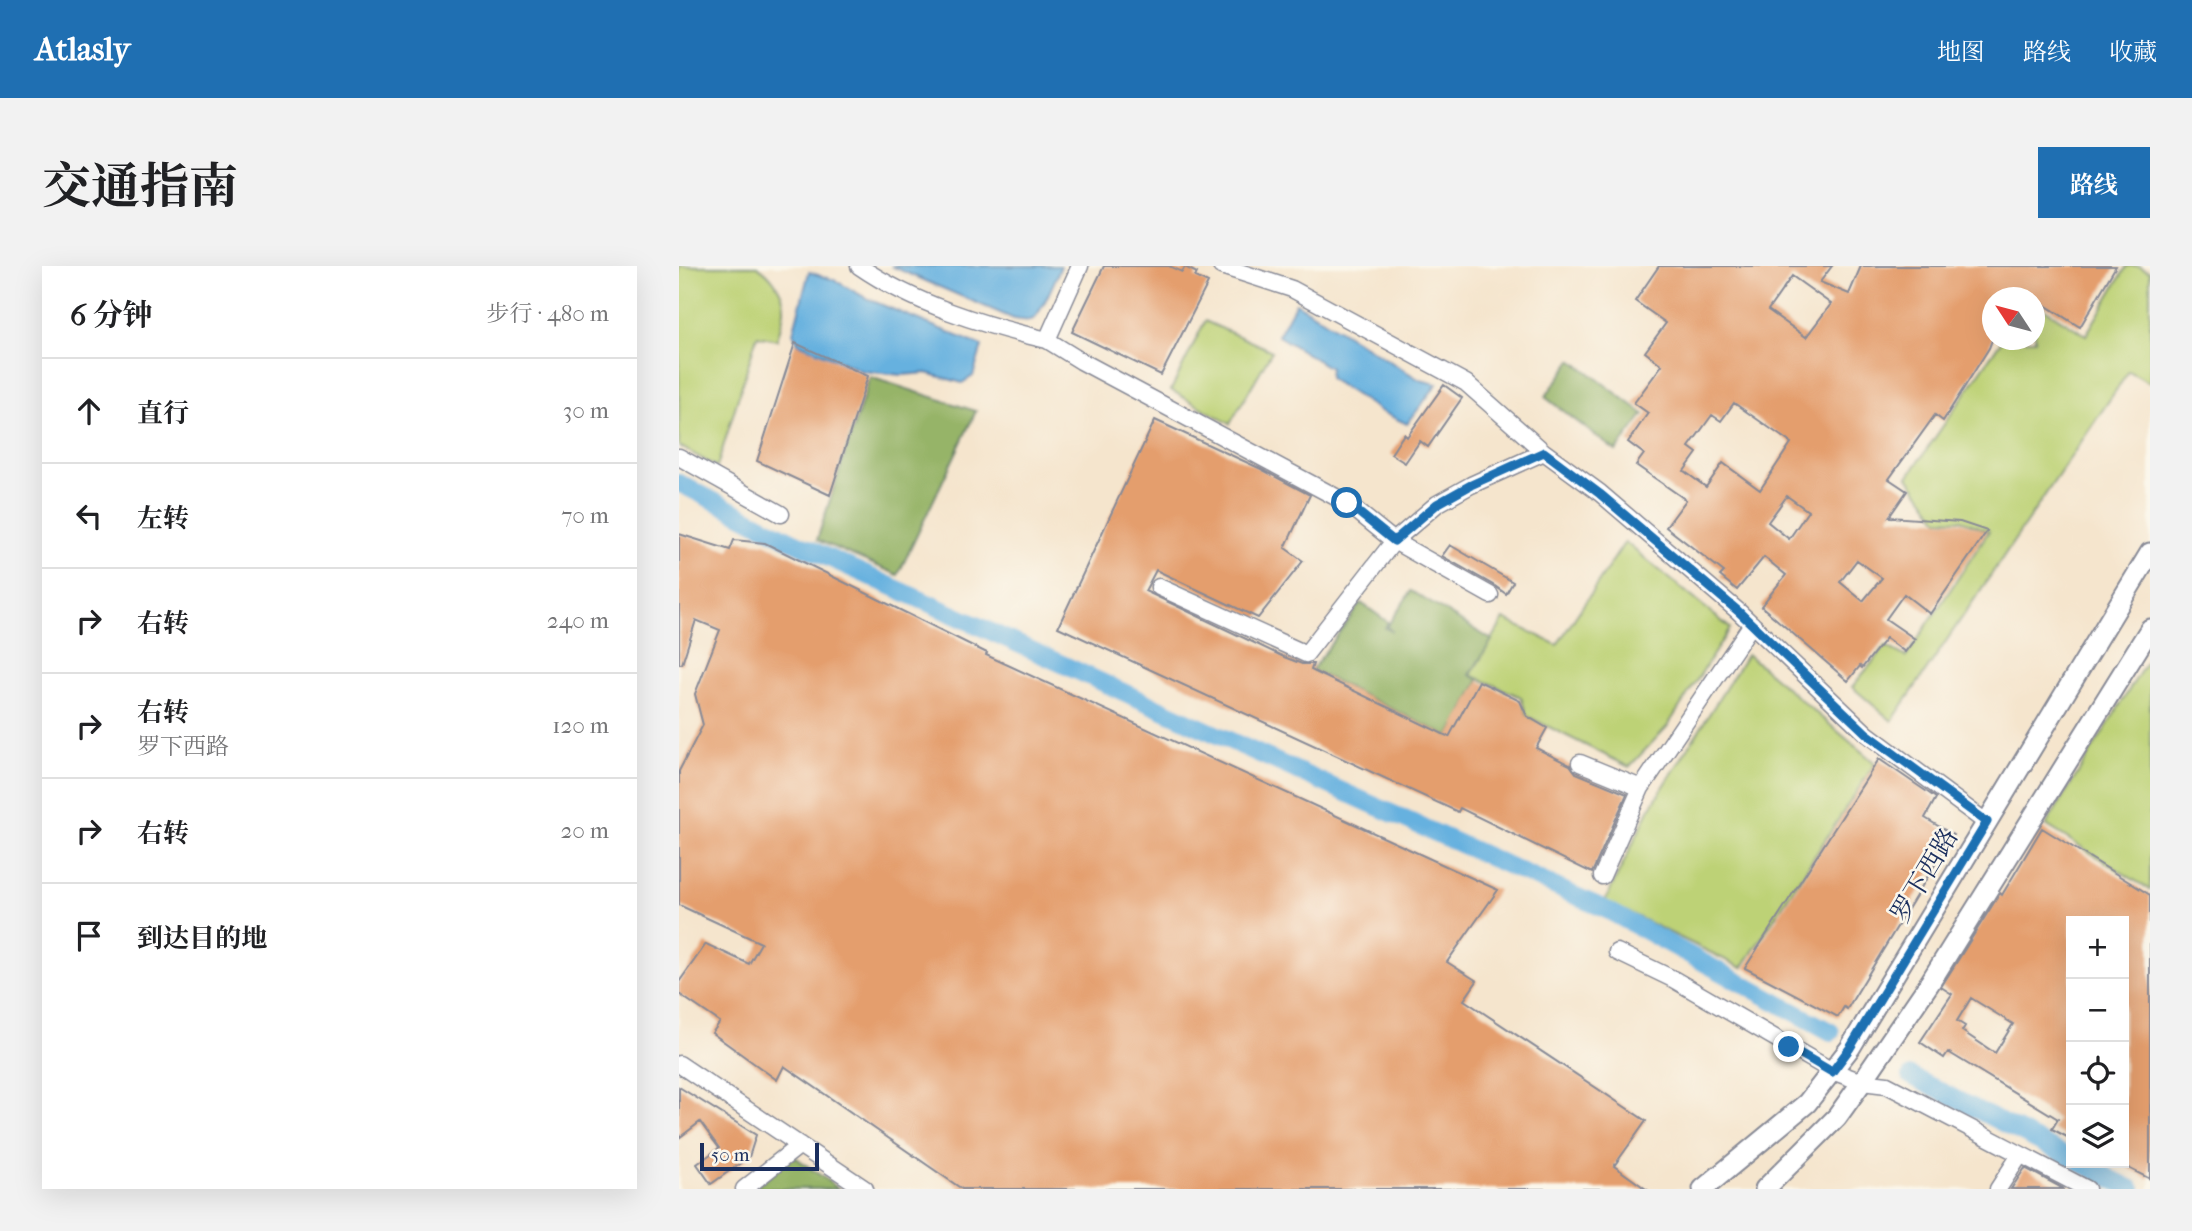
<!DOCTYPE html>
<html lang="zh">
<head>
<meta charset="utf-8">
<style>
  :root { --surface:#fff; --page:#f2f2f2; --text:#202124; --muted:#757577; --line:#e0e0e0; --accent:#1f6fb2 }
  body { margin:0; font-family:"IM FELL French Canon","Noto Serif SC",serif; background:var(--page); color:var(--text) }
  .controls { position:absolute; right:21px; bottom:21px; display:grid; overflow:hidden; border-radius:0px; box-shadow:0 7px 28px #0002 }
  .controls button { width:63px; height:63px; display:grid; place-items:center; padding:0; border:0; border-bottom:2px solid var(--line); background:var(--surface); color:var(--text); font:35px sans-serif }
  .compass { position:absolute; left:1303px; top:21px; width:63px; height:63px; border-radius:50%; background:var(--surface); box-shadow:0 7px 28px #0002; rotate:306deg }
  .scale { position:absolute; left:21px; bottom:18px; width:119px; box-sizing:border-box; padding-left:7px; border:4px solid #1b2f5e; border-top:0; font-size:19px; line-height:24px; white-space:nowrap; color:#1b2f5e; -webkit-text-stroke:5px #fbf7ec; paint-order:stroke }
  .stop { position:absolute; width:21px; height:21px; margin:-16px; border:5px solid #1f6fb2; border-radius:50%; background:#fff }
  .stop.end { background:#1f6fb2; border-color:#fff; box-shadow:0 2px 7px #0008 }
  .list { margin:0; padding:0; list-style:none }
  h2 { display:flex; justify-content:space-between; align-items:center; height:91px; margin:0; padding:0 28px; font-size:30px }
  h2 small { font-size:23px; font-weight:400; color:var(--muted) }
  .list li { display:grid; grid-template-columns:46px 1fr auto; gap:21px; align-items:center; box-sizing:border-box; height:105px; padding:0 28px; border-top:2px solid var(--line) }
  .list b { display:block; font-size:26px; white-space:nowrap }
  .list p { margin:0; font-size:23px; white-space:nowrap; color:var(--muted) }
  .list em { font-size:23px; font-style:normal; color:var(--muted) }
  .icon { flex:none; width:38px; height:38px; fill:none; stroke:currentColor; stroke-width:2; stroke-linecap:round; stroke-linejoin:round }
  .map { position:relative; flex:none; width:1471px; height:923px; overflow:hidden; border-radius:0px }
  header { display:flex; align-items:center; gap:42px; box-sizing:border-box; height:98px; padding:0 35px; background:var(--accent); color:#fff }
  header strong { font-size:33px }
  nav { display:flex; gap:38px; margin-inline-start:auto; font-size:24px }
  .intro { display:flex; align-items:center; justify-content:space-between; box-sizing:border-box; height:168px; padding:0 42px }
  h1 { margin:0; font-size:49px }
  .button { padding:18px 32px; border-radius:0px; background:var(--accent); color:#fff; font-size:24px; font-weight:700 }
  main { display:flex; gap:42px; padding:0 42px }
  aside { flex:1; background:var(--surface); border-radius:0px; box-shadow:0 7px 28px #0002 }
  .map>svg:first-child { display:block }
</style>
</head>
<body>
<header>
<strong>Atlasly</strong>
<nav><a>地图</a><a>路线</a><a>收藏</a></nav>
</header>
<div class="intro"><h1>交通指南</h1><a class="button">路线</a></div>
<main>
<aside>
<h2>6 分钟<small>步行 · 480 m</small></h2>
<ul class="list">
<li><svg class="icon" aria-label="ahead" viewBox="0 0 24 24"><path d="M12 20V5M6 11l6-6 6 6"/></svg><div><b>直行</b></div><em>30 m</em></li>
<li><svg class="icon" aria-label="left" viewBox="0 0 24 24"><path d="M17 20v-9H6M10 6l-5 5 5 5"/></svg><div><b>左转</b></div><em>70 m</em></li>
<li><svg class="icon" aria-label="right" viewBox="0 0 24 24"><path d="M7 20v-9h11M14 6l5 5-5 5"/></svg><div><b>右转</b></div><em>240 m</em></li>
<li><svg class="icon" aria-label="right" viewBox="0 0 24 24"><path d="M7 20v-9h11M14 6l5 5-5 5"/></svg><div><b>右转</b><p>罗下西路</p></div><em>120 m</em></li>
<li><svg class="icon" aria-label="right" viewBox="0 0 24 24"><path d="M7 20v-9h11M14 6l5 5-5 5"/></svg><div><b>右转</b></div><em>20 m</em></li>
<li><svg class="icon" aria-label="arrive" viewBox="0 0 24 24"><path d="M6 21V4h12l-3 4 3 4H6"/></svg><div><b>到达目的地</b></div></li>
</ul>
</aside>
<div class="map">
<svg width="1471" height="923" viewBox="0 0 1471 923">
  <rect width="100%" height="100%" fill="#fbf7ec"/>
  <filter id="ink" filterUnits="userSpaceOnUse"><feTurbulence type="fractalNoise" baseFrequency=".0143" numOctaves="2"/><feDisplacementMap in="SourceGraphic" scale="14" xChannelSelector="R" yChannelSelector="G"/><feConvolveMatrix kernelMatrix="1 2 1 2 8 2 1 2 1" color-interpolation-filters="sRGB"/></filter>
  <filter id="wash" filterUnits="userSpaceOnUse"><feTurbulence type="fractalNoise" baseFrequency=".00686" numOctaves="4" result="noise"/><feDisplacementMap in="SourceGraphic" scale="28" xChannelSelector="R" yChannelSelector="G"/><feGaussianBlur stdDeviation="1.57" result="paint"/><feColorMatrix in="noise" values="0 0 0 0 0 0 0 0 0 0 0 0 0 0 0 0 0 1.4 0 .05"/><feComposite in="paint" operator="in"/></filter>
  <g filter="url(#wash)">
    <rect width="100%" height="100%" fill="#f5e5cd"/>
    <!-- green -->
    <path fill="#bdd276" stroke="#6c806a" stroke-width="2" d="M 0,0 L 78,0 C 91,7 105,26 105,41 C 106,51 100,64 98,74 L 78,70 L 38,201 L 0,180 Z
      M 1448,0 L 1460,0 L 1471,6 L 1471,117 L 1450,105 L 1213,455 L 1173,421 L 1207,380 L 1227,391 L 1310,265 L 1282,254 L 1259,253 L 1229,211 L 1323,74 L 1356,74 L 1356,37 L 1407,69 Z
      M 526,55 L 593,85 L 551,158 L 492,124 Z
      M 946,276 L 1051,362 L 988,461 L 950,501 L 848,450 L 842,431 L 792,409 L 825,353 L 878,379 Z
      M 1068,388 L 1196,497 L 1063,702 L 926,635 L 970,544 Z
      M 1471,390 L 1471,624 L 1367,559 Z"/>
    <!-- forest -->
    <path fill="#96b467" stroke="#587262" stroke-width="2" d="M 893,94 L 965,148 L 937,185 L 866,131 Z
      M 191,111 L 297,145 L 219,309 L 138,274 Z
      M 732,325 L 813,374 L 791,409 L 800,414 L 770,471 L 633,404 L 682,337 L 709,356 L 706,362 L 713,365 L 708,361 Z
      M 115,890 L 160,923 L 74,923 Z"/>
    <!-- water -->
    <path fill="#66b1df" stroke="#40709e" stroke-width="2" d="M 212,0 L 382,0 C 377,11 362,50 352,54 C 348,56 340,53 335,53 Z
      M 130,6 L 155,14 L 189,33 L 303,80 L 294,110 L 283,117 L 248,107 L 223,109 L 183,105 L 119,77 L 114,67 Z
      M 617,37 L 741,114 L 758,118 L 728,158 L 703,146 L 650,112 L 651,102 L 599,70 Z"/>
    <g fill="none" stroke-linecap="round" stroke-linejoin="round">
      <!-- canal -->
      <path stroke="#66b1df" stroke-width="18" d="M 0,217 L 115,276 L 554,476 L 928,644 L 1152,766
        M 1232,810 L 1392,892
        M 1401,897 L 1453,923"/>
    </g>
    <g id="blocks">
      <!-- building -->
      <path fill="#e49e6d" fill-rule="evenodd" d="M 425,0 L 490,0 L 503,6 L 506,1 L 518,7 L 516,11 L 529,17 L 482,109 L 393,66 Z
        M 980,0 L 1153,0 L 1141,16 L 1170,28 L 1182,0 L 1437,0 L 1401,61 L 1345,26 L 1342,32 L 1313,32 L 1313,74 L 1310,82 L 1264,155 L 1256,149 L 1210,213 L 1228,225 L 1210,251 L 1281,256 L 1308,265 L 1251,348 L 1225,328 L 1207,353 L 1236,373 L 1226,386 L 1207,372 L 1183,402 L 1181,400 L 1169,415 L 1082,340 L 1107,309 L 1085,291 L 1058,324 L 1041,310 L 1045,306 L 987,261 L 1007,234 L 957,199 L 965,188 L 949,176 L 969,147 L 955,137 L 983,99 L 966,86 L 987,57 L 956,35 ZM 1113,10 L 1152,38 L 1127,71 L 1089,44 ZM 1055,137 L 1112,177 L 1081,224 L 1044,197 L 1027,221 L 1005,205 L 1018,187 L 1010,181 L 1033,149 L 1042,155 ZM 1108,230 L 1129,245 L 1110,273 L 1089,256 ZM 1178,294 L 1203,312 L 1184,335 L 1161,316 Z
        M 116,77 L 189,110 L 151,229 L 78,195 Z
        M 765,119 L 783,132 L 749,181 L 741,175 L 726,197 L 712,188 L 725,168 L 728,171 Z
        M 476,154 L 582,203 L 631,229 L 606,282 L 624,295 L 579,352 L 477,304 L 466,325 L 605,391 L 623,398 L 634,398 L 632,404 L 770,471 L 800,415 L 841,435 L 848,450 L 868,462 L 857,482 L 891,499 L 897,507 L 948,528 L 913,607 L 781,542 L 779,546 L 379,361 Z
        M 0,268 L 51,284 L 55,274 L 86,277 L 308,387 L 307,389 L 819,624 L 768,696 L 798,715 L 785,734 L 967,855 L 935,900 L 967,923 L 283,923 L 105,800 L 98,814 L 33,767 L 41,756 L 0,728 L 0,716 L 27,678 L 70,698 L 82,677 L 0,639 L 0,505 L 24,459 L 16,428 L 41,364 L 17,354 L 3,398 L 0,398 Z
        M 771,279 L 834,316 L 827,328 L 816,320 L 763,290 Z
        M 1200,493 L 1257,532 L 1246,552 L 1274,569 L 1168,743 L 1165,741 L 1159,751 L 1066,702 Z
        M 1363,562 L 1471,629 L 1471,913 L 1445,900 L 1445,655 L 1392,655 L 1392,873 L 1373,863 L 1379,853 L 1269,786 L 1265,792 L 1241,776 L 1273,728 L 1262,721 L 1321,627 L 1323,629 ZM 1292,732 L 1334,758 L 1316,787 L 1283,765 L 1286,760 L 1278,755 Z
        M 0,821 L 77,869 L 70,891 L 32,918 L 18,898 L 40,882 L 21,856 L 0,872 Z
        M 1346,902 L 1385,923 L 1332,923 Z"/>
    </g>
  </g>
  <g filter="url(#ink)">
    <use href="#blocks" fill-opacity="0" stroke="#888a96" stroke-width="2"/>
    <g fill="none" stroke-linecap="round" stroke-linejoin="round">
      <defs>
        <path id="minor" d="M 180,0 C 235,38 304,59 368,74
          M 401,0 L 368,74 L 402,95 L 668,237 L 715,275 L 758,238 L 792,219 L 865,186 L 921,227 L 1059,345 L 1188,468 L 1308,557
          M 542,0 L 613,23 L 787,117 L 865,186
          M 0,191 L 102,248
          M 480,321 L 627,388 L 715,275 L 811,329
          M 901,497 L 962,522
          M 923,610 L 962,522 L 1073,358
          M 938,686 L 994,713 L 1153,805 L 1183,816 L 1208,819 L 1408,923
          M 0,798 L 186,923
          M 65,923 L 121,879
          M 1319,923 L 1341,889"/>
        <path id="major" d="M 1024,923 L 1128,837 L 1171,782 L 1471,287
          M 1086,923 L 1158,851 L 1183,816 L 1250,718 L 1471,363"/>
      </defs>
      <!-- minor casing -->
      <use href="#minor" stroke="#888a96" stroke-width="19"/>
      <!-- major casing -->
      <use href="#major" stroke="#888a96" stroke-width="23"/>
      <!-- minor -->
      <use href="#minor" stroke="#fff" stroke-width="16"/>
      <!-- major -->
      <use href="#major" stroke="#fff" stroke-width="19"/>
    </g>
  </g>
  <g fill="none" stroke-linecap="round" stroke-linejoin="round" filter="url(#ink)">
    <!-- route -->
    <path stroke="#1f6fb2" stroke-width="9" d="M 668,237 L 715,275 L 758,238 L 792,219 L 865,186 L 921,228 L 1059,345 L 1188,468 L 1308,556 L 1171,782 L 1153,806 L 1110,781"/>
  </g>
  <g text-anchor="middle" stroke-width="5" stroke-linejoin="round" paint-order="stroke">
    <!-- street labels -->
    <g font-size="26" fill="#1b2f5e" stroke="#fbf7ec">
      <text transform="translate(1245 609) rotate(-59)" y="9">罗下西路</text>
    </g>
  </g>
</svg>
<div class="controls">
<button>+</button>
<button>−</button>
<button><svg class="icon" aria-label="locate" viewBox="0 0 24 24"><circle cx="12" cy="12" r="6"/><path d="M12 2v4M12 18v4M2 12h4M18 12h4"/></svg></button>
<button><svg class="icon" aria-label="layers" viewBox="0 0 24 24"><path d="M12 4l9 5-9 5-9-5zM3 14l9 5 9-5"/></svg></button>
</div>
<svg class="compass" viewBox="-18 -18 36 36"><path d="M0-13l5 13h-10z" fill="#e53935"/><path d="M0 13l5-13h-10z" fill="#757577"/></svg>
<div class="scale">50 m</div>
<div class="stop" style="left:668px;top:237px"></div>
<div class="stop end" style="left:1110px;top:781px"></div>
</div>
</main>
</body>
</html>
